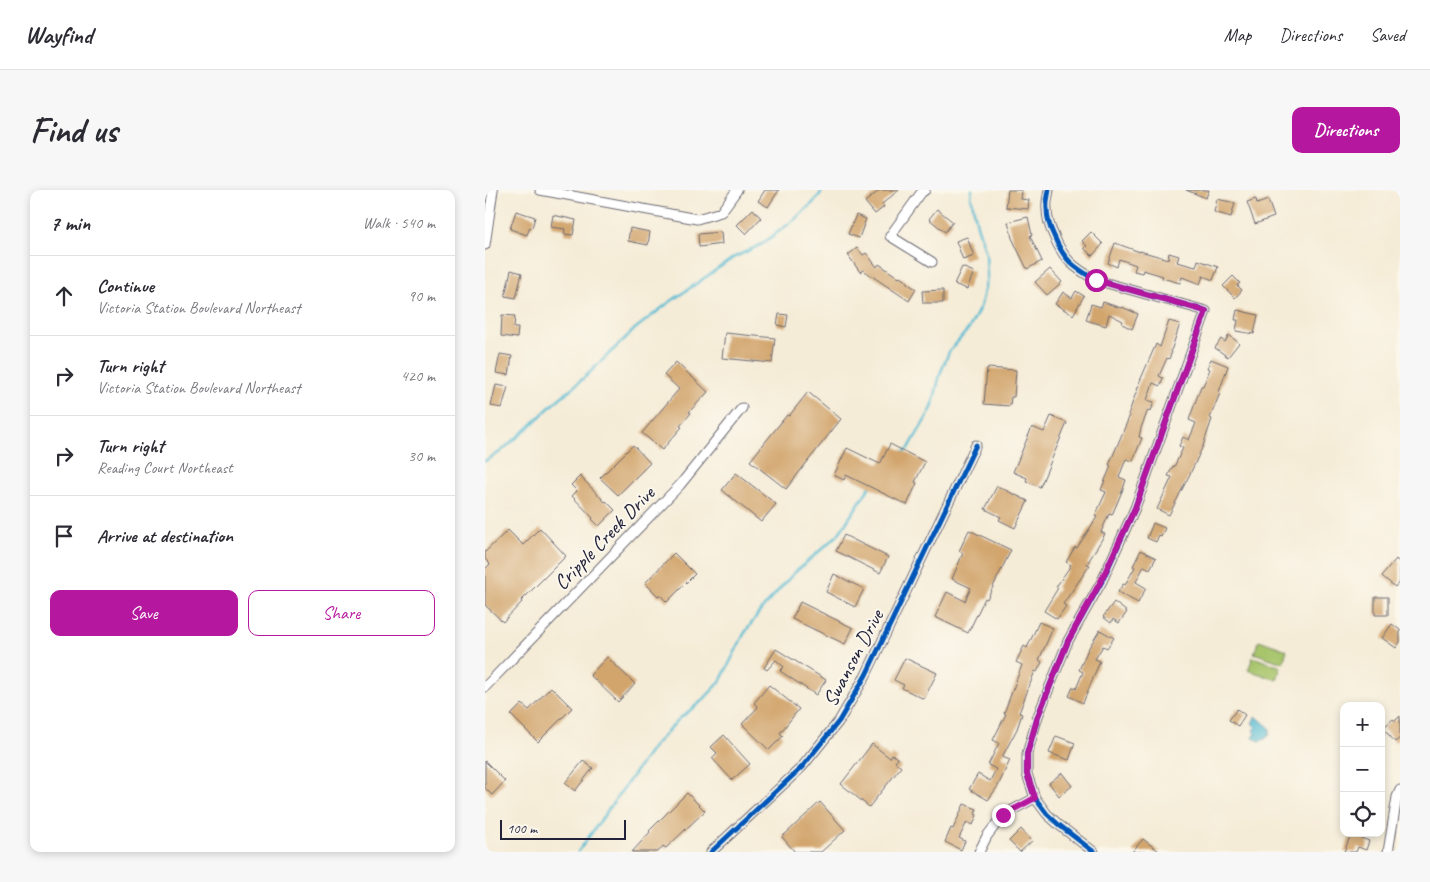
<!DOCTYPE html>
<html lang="en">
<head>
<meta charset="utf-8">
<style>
  :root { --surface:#fff; --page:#f7f7f7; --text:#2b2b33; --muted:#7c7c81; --line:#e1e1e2; --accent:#b5179e }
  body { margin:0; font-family:Caveat,sans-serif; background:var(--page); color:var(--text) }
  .controls { position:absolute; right:15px; bottom:15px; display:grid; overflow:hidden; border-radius:10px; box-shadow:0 2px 8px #0003 }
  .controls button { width:45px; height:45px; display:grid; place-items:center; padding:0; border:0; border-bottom:1px solid var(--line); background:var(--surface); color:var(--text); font:25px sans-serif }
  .scale { position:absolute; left:15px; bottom:12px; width:126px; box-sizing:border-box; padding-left:5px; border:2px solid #22223b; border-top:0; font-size:14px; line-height:18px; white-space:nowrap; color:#22223b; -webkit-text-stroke:4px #fbf7ec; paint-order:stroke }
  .stop { position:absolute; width:15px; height:15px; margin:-11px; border:4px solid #b5179e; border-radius:50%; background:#fff }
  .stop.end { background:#b5179e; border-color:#fff; box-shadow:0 1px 5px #0008 }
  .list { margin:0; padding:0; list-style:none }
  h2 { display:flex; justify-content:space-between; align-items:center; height:65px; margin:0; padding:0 20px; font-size:21px }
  h2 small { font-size:16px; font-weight:400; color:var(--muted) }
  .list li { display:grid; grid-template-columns:32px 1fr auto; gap:15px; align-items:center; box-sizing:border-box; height:80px; padding:0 20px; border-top:1px solid var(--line) }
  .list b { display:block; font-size:19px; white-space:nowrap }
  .list p { margin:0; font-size:16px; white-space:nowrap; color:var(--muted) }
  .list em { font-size:16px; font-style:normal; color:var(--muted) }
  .actions { display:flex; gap:10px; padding:15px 20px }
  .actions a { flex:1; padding:11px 0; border:1px solid var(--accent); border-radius:10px; text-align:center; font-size:18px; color:var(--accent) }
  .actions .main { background:var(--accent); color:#fff }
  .icon { flex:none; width:28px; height:28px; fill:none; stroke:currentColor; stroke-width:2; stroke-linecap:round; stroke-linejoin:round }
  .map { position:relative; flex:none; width:915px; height:662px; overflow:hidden; border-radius:10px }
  header { display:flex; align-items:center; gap:30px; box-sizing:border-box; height:70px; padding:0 25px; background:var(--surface); border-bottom:1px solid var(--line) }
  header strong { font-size:24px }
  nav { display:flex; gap:28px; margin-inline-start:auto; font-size:18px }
  .intro { display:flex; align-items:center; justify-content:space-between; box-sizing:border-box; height:120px; padding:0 30px }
  h1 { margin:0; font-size:35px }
  .button { padding:12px 22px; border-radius:10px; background:var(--accent); color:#fff; font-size:18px; font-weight:700 }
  main { display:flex; gap:30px; padding:0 30px }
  aside { flex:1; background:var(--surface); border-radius:10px; box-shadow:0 2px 8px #0003 }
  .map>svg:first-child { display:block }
</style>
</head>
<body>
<header>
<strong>Wayfind</strong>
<nav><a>Map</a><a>Directions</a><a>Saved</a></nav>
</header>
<div class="intro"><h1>Find us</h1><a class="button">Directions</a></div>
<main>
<aside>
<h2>7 min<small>Walk · 540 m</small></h2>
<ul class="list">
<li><svg class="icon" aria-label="ahead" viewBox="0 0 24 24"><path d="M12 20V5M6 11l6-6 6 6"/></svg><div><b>Continue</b><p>Victoria Station Boulevard Northeast</p></div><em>90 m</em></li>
<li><svg class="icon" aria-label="right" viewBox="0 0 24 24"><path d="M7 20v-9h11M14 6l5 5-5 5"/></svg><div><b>Turn right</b><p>Victoria Station Boulevard Northeast</p></div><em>420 m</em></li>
<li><svg class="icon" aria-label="right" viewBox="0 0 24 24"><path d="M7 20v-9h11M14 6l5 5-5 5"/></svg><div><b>Turn right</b><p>Reading Court Northeast</p></div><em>30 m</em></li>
<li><svg class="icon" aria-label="arrive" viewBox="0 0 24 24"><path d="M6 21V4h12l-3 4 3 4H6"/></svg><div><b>Arrive at destination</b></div></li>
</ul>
<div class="actions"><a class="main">Save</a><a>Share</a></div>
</aside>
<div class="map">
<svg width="915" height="662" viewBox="0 0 915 662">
  <rect width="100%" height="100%" fill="#fbf7ec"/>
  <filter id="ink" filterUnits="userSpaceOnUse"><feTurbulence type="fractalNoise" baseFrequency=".02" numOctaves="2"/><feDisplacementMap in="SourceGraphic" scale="10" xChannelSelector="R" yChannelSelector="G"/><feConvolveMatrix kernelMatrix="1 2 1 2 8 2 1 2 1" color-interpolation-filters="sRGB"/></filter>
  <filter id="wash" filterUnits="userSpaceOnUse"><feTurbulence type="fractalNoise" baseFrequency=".0096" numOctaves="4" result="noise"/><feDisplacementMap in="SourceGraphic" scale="20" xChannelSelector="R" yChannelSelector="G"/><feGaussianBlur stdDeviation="1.12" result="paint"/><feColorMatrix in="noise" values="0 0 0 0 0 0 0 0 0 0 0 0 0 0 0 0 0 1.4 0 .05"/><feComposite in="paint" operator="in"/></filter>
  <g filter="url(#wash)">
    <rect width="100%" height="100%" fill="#f5ecd7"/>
    <!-- green -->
    <path fill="#a8c56c" stroke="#657454" d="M 774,450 L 802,460 L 798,473 L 769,463 Z
      M 768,467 L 796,477 L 792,490 L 763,480 Z"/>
    <!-- water -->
    <path fill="#55bbd3" stroke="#3c6e87" d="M 771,526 L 785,538 C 785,546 782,549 775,551 L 768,548 L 771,543 L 768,541 L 771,536 L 767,533 Z"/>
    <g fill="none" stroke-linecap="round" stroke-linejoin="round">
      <!-- stream -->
      <path stroke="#55bbd3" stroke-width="2.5" d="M 417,263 L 424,258 L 447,218 L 455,184 L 464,162 L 485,137 L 496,115 L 502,87 L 501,63 L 492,35 L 486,6 L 487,0
        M 0,271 L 15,262 L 43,238 L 68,214 L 101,186 L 151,138 L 182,114 L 248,68 L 277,54 L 309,30 L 330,11 L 338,0
        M 93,662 L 168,557 L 194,529 L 218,510 L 235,492 L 259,444 L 276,420 L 308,384 L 353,345 L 386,295"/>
    </g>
    <g id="blocks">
      <!-- building -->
      <path fill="#d2a56d" d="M 280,0 L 294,0 L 283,17 L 273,11 Z
        M 395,0 L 414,0 L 397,14 L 399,17 L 390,24 L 380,12 Z
        M 523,0 L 537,0 L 536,9 L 544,10 L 543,19 L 521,17 Z
        M 701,0 L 724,0 L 721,8 Z
        M 732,9 L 750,13 L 746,27 L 729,22 Z
        M 771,9 L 772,14 L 783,10 L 789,27 L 770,34 L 762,12 Z
        M 268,19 L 276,28 L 261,44 L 252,35 Z
        M 452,19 L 468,32 L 460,42 L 444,29 Z
        M 31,21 L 50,27 L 47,38 L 45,37 L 42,45 L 25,39 Z
        M 68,25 L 91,30 L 88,45 L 79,44 L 80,39 L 66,37 Z
        M 371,25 L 381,29 L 374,48 L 363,44 Z
        M 543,27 L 547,45 L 545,46 L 557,71 L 542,79 L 527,48 L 523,32 Z
        M 145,38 L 165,42 L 163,55 L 143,51 Z
        M 236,42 L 237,54 L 214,57 L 213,44 Z
        M 606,42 L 618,54 L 607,66 L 599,58 L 602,56 L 597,51 Z
        M 482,47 L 489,66 L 478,70 L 471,51 Z
        M 630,53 L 655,62 L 655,61 L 683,69 L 684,63 L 694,66 L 692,72 L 711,77 L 713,70 L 733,77 L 728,90 L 718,86 L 715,94 L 697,87 L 695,93 L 677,88 L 678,86 L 658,80 L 657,83 L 649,81 L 651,75 L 634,69 L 632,77 L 623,73 Z
        M 372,58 L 378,65 L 381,63 L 392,77 L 394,74 L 414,88 L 415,87 L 422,92 L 422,93 L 431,99 L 424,111 L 378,80 L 375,82 L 363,65 Z
        M 477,77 L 489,82 L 482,99 L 469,94 Z
        M 565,79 L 577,92 L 562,105 L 550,92 Z
        M 26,80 L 37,83 L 31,108 L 20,106 Z
        M 748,86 L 755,93 L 752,95 L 757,100 L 750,108 L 738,96 Z
        M 458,100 L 458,113 L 438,113 L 437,101 Z
        M 591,101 L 599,106 L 588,125 L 570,114 L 578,102 L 587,108 Z
        M 618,112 L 636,118 L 637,117 L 653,124 L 647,139 L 637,134 L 638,131 L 624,124 L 621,136 L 601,130 L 606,114 L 616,117 Z
        M 752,120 L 773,125 L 769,144 L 751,141 L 753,130 L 750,130 Z
        M 294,124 L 303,125 L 301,137 L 292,135 Z
        M 17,125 L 30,126 L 29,138 L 33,138 L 32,148 L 16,146 Z
        M 684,131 L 695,134 L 686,161 L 687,162 L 684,169 L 682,168 L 674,186 L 678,188 L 675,196 L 668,193 L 662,210 L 669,212 L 666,221 L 663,220 L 656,238 L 654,247 L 657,248 L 648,271 L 641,269 L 634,287 L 641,290 L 638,299 L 627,325 L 624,324 L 616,342 L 620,344 L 602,374 L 605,375 L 578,414 L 581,416 L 572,429 L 559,421 L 573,398 L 571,397 L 586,375 L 581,372 L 590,357 L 592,358 L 612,327 L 610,326 L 621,302 L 616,300 L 626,276 L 624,275 L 645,225 L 643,225 L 652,200 L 651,200 L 671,154 L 675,157 Z
        M 240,143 L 290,148 L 287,173 L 237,168 Z
        M 744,145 L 754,153 L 743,167 L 730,158 L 736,149 L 740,152 Z
        M 15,164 L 27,166 L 24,185 L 11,183 Z
        M 726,169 L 743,176 L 734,202 L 735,203 L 725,228 L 727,229 L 718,256 L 705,284 L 684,325 L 672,319 L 687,287 L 683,286 L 688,276 L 689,277 L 698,258 L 694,256 L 698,247 L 704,250 L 711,233 L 704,230 L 716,196 L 718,196 L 725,179 L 722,178 Z
        M 191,172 L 223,202 L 204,222 L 206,223 L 195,236 L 197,237 L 177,260 L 157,243 L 194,199 L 179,185 Z
        M 502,178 L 531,180 L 529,207 L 526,207 L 525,216 L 499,214 Z
        M 11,195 L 23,197 L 17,218 L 6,216 Z
        M 323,202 L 356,229 L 301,299 L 265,271 L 302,225 L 304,226 Z
        M 566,226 L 582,233 L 555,297 L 541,291 L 542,288 L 528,282 L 547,237 L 559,242 Z
        M 405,254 L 440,272 L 430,292 L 432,293 L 422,315 L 361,285 L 359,290 L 349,285 L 362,258 L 395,274 Z
        M 148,255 L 165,273 L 133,305 L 115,288 Z
        M 251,283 L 291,314 L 276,332 L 237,300 Z
        M 95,286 L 120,312 L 121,311 L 130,320 L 114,336 L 107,329 L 108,328 L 87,306 L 92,301 L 86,295 Z
        M 512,296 L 543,311 L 530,338 L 514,330 L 516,327 L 500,319 Z
        M 668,333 L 680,338 L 676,347 L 674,345 L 671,352 L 662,348 Z
        M 55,338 L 81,366 L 36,411 L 37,412 L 18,432 L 0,415 L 0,379 L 5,374 L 0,369 L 0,362 L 23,340 L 38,355 Z
        M 484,340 L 526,360 L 502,409 L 500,408 L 483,443 L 450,427 L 462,402 L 480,411 L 486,398 L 467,389 L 478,363 L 474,361 Z
        M 359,345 L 403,367 L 395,383 L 351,361 Z
        M 656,360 L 671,368 L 665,379 L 659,376 L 651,392 L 661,398 L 653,413 L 633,402 L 638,394 L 640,395 L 650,377 L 648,376 Z
        M 189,363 L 210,384 L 182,412 L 175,405 L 174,407 L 160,393 Z
        M 911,369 L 915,373 L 915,391 L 910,397 L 897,386 Z
        M 349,384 L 379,399 L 370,417 L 341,402 Z
        M 890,407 L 903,407 L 903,425 L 890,425 Z
        M 315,412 L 368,438 L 360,454 L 307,429 Z
        M 629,412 L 642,422 L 634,433 L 628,429 L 626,433 L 618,427 Z
        M 554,432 L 568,438 L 554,470 L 557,472 L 552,482 L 550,481 L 534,523 L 537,524 L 532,539 L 517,567 L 525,570 L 513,596 L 503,610 L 484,599 L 493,584 L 505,591 L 511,579 L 503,575 L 514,553 L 508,550 L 521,524 L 519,523 L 537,475 L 531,472 L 539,456 L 542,458 Z
        M 907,434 L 915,440 L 915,452 L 911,458 L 897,448 Z
        M 615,440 L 629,448 L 622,458 L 618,456 L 610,469 L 615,471 L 598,513 L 584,506 L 588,497 L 591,499 L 598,482 L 594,480 L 603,459 Z
        M 291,459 L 341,490 L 331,505 L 295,481 L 299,477 L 291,470 L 282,480 L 279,478 Z
        M 122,467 L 150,494 L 133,512 L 105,485 Z
        M 420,468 L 452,483 L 439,509 L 417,498 L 419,495 L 409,490 Z
        M 284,495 L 314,519 L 295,543 L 298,546 L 284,560 L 257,534 L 273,517 L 269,513 Z
        M 66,497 L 87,518 L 53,552 L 26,525 L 37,514 L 44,520 Z
        M 752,519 L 760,525 L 753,536 L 744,530 Z
        M 915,526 L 915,548 L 910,552 L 898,538 L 908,529 L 910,531 Z
        M 239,545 L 265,574 L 247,590 L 227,568 L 232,563 L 226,557 Z
        M 571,546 L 590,553 L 584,570 L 564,563 Z
        M 387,554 L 405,568 L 407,564 L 413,569 L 410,572 L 416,577 L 384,617 L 356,594 Z
        M 0,571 L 20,591 L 7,605 L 0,598 Z
        M 98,571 L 108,578 L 90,601 L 80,593 Z
        M 577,583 L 587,596 L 574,606 L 564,593 Z
        M 202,603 L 220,621 L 181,658 L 178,656 L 173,662 L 147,662 L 165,642 L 164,641 Z
        M 335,612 L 360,640 L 336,662 L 310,662 L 297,647 Z
        M 479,614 L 492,619 L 490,624 L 492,625 L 488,635 L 482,632 L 474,648 L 480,651 L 476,660 L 460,652 L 466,638 L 468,639 Z
        M 536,639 L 547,651 L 535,662 L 524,651 Z
        M 866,644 L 884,651 L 881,660 L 873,657 L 871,662 L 859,662 Z
        M 658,649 L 675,662 L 647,662 Z"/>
    </g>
  </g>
  <g filter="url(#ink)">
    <use href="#blocks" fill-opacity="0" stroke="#6c6972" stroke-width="1"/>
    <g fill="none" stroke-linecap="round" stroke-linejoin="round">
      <defs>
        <path id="minor" d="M 55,0 L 212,29 L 236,22 L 252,0
          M 440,0 L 436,3 L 405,46 L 447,72
          M 564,0 C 563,6 561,13 562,19 C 562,28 565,38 569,46 C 579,70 588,77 611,90 L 721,121 L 650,318 L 617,391 L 583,451 L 553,526 L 542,564 L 542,584 L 550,608 L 562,624 L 574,635 L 609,662
          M 0,55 L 8,0
          M 0,497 L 195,295 L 257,218
          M 226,662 L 317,577 L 354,531 L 381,485 L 491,255
          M 494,662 L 502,646 L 518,625 L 550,608
          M 903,662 L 912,607 L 915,600"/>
      </defs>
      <!-- minor casing -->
      <use href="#minor" stroke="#6c6972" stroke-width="11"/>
      <!-- minor -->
      <use href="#minor" stroke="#fff" stroke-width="9"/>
      <defs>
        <path id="cycleway" d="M 564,0 C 563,6 561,13 562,19 C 562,28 565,38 569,46 C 579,70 588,77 611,90 L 721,121 L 650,318 L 617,391 L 583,451 L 553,526 L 542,564 L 542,584 L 550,608 L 562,624 L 574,635 L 609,662
          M 226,662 L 317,577 L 354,531 L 381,485 L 491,255"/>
      </defs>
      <!-- cycleway casing -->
      <use href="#cycleway" stroke="#fbf7ec" stroke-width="8"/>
      <!-- cycleway -->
      <use href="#cycleway" stroke="#0057b8" stroke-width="5"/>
    </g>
  </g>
  <g fill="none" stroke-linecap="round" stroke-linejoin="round" filter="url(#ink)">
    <!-- route -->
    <path stroke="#b5179e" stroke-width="6" d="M 518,625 L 550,608 L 542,584 L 542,564 L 553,526 L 583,451 L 616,391 L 650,318 L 721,121 L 611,90"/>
  </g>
  <g text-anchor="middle" stroke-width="4" stroke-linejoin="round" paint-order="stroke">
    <!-- street labels -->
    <g font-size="21" fill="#22223b" stroke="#fbf7ec">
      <text transform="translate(119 348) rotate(-46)" y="7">Cripple Creek Drive</text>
      <text transform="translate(368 468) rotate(-62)" y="7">Swanson Drive</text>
    </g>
  </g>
</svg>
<div class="controls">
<button>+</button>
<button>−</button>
<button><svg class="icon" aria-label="locate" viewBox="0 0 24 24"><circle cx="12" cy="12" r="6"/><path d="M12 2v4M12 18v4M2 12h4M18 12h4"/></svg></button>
</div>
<div class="scale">100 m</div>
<div class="stop" style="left:611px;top:90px"></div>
<div class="stop end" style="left:518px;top:625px"></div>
</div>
</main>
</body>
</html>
